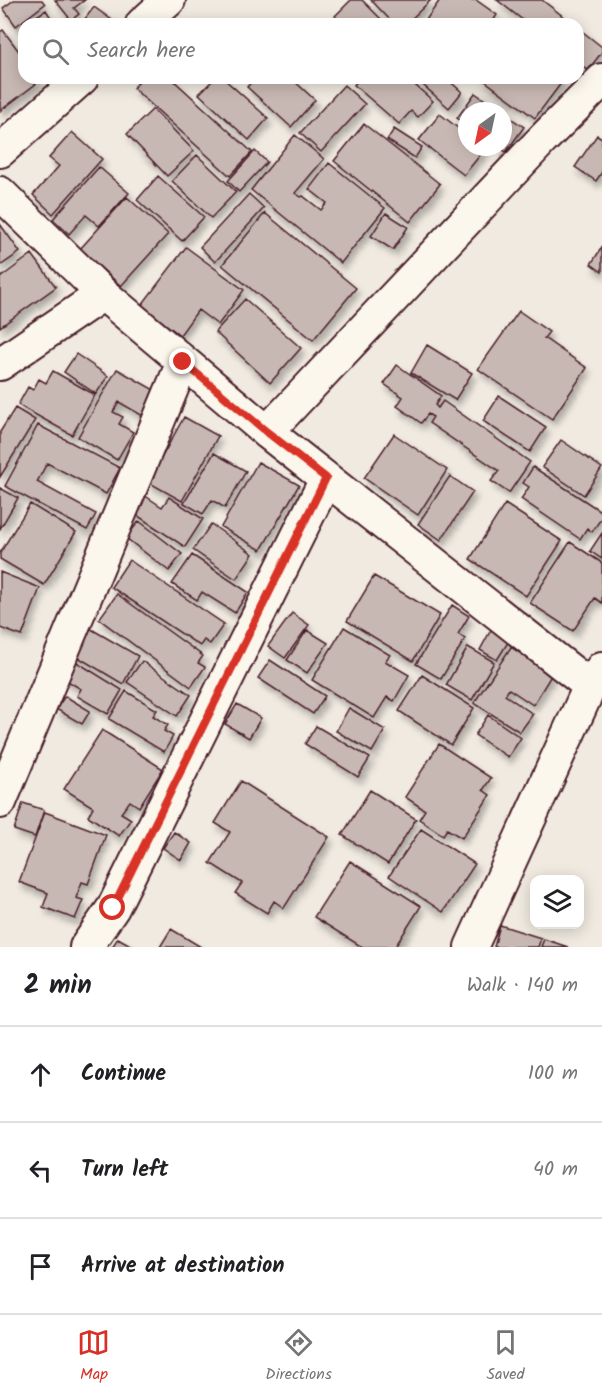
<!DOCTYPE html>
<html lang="en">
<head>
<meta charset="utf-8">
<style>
  :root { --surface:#fff; --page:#f2f2f2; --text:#202124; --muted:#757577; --line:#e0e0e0; --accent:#d93025 }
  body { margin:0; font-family:Kalam,sans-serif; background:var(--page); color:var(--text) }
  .controls { position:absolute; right:18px; bottom:18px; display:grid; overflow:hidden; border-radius:12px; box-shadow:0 3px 15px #0003 }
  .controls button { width:54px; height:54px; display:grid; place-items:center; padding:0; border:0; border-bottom:2px solid var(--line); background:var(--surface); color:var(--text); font:30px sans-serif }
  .compass { position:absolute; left:458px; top:102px; width:54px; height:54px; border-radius:50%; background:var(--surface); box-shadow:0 3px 15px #0003; rotate:213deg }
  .stop { position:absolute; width:18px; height:18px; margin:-14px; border:4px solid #d93025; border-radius:50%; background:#fff }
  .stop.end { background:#d93025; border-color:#fff; box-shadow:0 2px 6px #0008 }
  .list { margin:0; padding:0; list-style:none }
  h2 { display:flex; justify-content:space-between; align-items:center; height:78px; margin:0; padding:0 24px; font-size:26px }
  h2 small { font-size:20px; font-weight:400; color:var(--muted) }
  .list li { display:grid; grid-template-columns:39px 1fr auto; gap:18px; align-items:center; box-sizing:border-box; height:96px; padding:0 24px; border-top:2px solid var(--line) }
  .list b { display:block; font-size:22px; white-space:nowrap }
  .list em { font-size:20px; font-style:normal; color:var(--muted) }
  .icon { flex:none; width:33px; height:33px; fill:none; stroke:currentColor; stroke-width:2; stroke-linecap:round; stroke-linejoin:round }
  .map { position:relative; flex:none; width:602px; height:947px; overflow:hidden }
  .search { position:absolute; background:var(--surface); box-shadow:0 3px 15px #0003; left:18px; right:18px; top:18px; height:66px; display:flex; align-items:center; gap:15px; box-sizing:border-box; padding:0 21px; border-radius:18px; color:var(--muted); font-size:22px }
  .sheet { height:366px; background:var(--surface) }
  nav { display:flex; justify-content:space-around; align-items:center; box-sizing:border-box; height:84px; border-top:2px solid var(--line); background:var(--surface); font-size:16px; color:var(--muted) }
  nav a { display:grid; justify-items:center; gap:3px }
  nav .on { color:var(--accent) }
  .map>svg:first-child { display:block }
</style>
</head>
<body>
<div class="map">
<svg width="602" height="947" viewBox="0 0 602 947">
  <defs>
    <filter id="shadow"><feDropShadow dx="3.5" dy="6" stdDeviation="3" flood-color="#0004"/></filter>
  </defs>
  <rect width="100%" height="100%" fill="#f0eae0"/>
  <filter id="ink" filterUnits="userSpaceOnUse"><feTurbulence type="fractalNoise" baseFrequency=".0167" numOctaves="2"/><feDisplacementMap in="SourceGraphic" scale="12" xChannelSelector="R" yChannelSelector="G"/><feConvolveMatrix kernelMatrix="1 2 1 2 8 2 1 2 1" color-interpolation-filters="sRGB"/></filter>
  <g filter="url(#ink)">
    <!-- building -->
    <path fill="#c8b8b3" stroke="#4a1f2b" stroke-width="1.5" filter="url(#shadow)" d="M 14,0 L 42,0 L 45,4 L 16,26 L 3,8 Z
      M 55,0 L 85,0 L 74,8 L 79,14 L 71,20 Z
      M 351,0 L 362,0 L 386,24 L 343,24 L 335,16 Z
      M 371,0 L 431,0 L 406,24 L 394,24 Z
      M 440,0 L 476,0 L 497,15 L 491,24 L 423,24 Z
      M 497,0 L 542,0 L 573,24 L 528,24 Z
      M 94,7 L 112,20 L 109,24 L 81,24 Z
      M 46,10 L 55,24 L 24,24 Z
      M 578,28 L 602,47 L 602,52 L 588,70 L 578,63 Z
      M 3,30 L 24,58 L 24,78 L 40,78 L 41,80 L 0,111 L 0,32 Z
      M 142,78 L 171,78 L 252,152 L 230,176 L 133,88 Z
      M 215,78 L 223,78 L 268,118 L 249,140 L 199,94 Z
      M 255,78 L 291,78 L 315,100 L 291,127 L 247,87 Z
      M 359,78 L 407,78 L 433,101 L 418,117 L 411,111 L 399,124 L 354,85 Z
      M 415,78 L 446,78 L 462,92 L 449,108 Z
      M 481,78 L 565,78 L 535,118 Z
      M 344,85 L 365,104 L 321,152 L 300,133 Z
      M 475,93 L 501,111 L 467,111 L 467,125 L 457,118 Z
      M 153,109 L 194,151 L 167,176 L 127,134 Z
      M 503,113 L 524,127 L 506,152 L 499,147 L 503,147 Z
      M 440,114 L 467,135 L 467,147 L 483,147 L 485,149 L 464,175 L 419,140 Z
      M 364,124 L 440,184 L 410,222 L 334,161 Z
      M 394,129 L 422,147 L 415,158 L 387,140 Z
      M 72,132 L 102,159 L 53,214 L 33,195 L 59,166 L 49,158 Z
      M 295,135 L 324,159 L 295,193 L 301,197 L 303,196 L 321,210 L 327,203 L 309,189 L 329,163 L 385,208 L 341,263 L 251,190 Z
      M 597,135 L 602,138 L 602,172 L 596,181 L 575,167 Z
      M 255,151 L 267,162 L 239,192 L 228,181 Z
      M 197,155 L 236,192 L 211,218 L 172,181 Z
      M 99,167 L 129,193 L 99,226 L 86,215 L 69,234 L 53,219 Z
      M 158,176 L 204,217 L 182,241 L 137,200 Z
      M 249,194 L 264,208 L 215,262 L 200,247 Z
      M 127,197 L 168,234 L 121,286 L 80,249 Z
      M 265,213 L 356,288 L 313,340 L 222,265 Z
      M 386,213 L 408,227 L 393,250 L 371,236 Z
      M 0,224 L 20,252 L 0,266 Z
      M 186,247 L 244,290 L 218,325 L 198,310 L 180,335 L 141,306 Z
      M 602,247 L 602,272 L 591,264 Z
      M 32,254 L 56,287 L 0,327 L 0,278 Z
      M 245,299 L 301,348 L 270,383 L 215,332 Z
      M 519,311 L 549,332 L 544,338 L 587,368 L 552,419 L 478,369 Z
      M 427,345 L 472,373 L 455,400 L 411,373 Z
      M 76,354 L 108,376 L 96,394 L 64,372 Z
      M 397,365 L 441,396 L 435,405 L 438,408 L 443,401 L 530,462 L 509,493 L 491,481 L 499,471 L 429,423 L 433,417 L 428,414 L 421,423 L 397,406 L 403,397 L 384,384 Z
      M 117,369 L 156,391 L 143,416 L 119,402 L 113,412 L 123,417 L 119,424 L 133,432 L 117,460 L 78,437 Z
      M 53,371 L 95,395 L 72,435 L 18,405 L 28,387 L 33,390 L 39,379 L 46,383 Z
      M 499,396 L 546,427 L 530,452 L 483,421 Z
      M 15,408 L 35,420 L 0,477 L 0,432 Z
      M 184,417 L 218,436 L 182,501 L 148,482 Z
      M 38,425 L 120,468 L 106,494 L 47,463 L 37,482 L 96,514 L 87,530 L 5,486 Z
      M 394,434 L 447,470 L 418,515 L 364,478 Z
      M 561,440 L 602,468 L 584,495 L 542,467 Z
      M 214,453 L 246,471 L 225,508 L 212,500 L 203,514 L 184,503 Z
      M 258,462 L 299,485 L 261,550 L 221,527 Z
      M 533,467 L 602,512 L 602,517 L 592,532 L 587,528 L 580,539 L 521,499 L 529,487 L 523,483 Z
      M 450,476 L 473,492 L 441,540 L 418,524 Z
      M 0,488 L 18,498 L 0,529 Z
      M 144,495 L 162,507 L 169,497 L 203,519 L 185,547 L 132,512 Z
      M 30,504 L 76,532 L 44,585 L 0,559 L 0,553 Z
      M 505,504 L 562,541 L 526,596 L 470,559 Z
      M 139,521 L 182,554 L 169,571 L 126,538 Z
      M 211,524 L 253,554 L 236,579 L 193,550 Z
      M 602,533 L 602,559 L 590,551 Z
      M 570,542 L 602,563 L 602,603 L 595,598 L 573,631 L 530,603 Z
      M 192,555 L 248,592 L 235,613 L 202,592 L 197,600 L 172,584 Z
      M 129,560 L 224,624 L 210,644 L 204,640 L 200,646 L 111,587 Z
      M 0,572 L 40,588 L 22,636 L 0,628 Z
      M 374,576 L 440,615 L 413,661 L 347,621 Z
      M 117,594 L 203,656 L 198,663 L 205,667 L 191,687 L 99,619 Z
      M 452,605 L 469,616 L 458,634 L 465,639 L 441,679 L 416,664 Z
      M 292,613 L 309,625 L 285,658 L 268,646 Z
      M 86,626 L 138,656 L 123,684 L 71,653 Z
      M 344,627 L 390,655 L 385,661 L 409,675 L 394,701 L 387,697 L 374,718 L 312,680 Z
      M 492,628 L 510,639 L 497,660 L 480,650 Z
      M 307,630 L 328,643 L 307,673 L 287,660 Z
      M 468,647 L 494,662 L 472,700 L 446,685 Z
      M 511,647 L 552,674 L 533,705 L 509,689 L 505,695 L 533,714 L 520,732 L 474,703 Z
      M 67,656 L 122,690 L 108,714 L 77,696 L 81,689 L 56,674 Z
      M 270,660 L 325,696 L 313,714 L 258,678 Z
      M 142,661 L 191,695 L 177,716 L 127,682 Z
      M 422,675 L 474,708 L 451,745 L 399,711 Z
      M 126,691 L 157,710 L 153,716 L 168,725 L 164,731 L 173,736 L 164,752 L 109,719 Z
      M 65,696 L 90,711 L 82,724 L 56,709 Z
      M 237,704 L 261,718 L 249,738 L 225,724 Z
      M 349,708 L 385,730 L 372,752 L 336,731 Z
      M 488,715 L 521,738 L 508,757 L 475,735 Z
      M 316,726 L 370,758 L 358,777 L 305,744 Z
      M 102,730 L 163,769 L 139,807 L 130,801 L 121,813 L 131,819 L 119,836 L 88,816 L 93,807 L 64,789 Z
      M 439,744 L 491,778 L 483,790 L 490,795 L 462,838 L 447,829 L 443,835 L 419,819 L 425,810 L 405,797 Z
      M 241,781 L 329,837 L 284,908 L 274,901 L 267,913 L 235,893 L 242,883 L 210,863 L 230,832 L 215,823 Z
      M 370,790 L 416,819 L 388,864 L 342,835 Z
      M 23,803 L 44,810 L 35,837 L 14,830 Z
      M 45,812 L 106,835 L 88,884 L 82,882 L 76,898 L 83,900 L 75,919 L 43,907 L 48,893 L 19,882 Z
      M 421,829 L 475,864 L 443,912 L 389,876 Z
      M 174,832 L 191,843 L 181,860 L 163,848 Z
      M 350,861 L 421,906 L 395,947 L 362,947 L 314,917 Z
      M 500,925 L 541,938 L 538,947 L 494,947 Z
      M 171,929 L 201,947 L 160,947 Z
      M 118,938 L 134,947 L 112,947 Z
      M 544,939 L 568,947 L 541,947 Z"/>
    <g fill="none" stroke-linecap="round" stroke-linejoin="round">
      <defs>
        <path id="street" d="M 142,24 L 169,0
          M 0,151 L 82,78
          M 0,193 L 103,294 L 267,432 L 590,686
          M 0,364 L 103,294
          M 267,432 L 543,139 L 602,80
          M 0,802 L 183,362
          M 86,947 L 113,908 L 326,479
          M 471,947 L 590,686 L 602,668"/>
      </defs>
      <!-- street casing -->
      <use href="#street" stroke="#4a1f2b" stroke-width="36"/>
      <!-- street -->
      <use href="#street" stroke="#fbf7ec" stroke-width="32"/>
    </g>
  </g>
  <g fill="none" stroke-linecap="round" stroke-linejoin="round" filter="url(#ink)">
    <!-- route -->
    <path stroke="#d93025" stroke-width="8" d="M 113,908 L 326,478 L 267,432 L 183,362"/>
  </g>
</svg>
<div class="controls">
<button><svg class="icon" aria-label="layers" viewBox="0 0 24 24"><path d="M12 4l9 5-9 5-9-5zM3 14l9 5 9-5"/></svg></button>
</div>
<svg class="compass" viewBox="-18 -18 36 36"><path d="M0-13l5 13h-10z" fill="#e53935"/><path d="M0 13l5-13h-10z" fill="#757577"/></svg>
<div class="stop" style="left:113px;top:908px"></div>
<div class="stop end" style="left:183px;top:362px"></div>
<div class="search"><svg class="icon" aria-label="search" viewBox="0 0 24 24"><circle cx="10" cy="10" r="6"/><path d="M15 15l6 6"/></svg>Search here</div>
</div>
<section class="sheet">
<h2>2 min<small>Walk · 140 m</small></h2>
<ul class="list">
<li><svg class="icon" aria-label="ahead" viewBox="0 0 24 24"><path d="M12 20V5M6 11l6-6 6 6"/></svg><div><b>Continue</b></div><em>100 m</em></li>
<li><svg class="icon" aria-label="left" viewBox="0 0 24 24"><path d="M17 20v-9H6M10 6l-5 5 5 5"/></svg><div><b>Turn left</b></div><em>40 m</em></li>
<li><svg class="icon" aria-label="arrive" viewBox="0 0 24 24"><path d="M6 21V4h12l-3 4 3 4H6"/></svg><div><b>Arrive at destination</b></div></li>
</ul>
</section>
<nav>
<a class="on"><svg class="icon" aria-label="map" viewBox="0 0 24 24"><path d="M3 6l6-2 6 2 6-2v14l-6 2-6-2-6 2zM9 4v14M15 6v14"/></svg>Map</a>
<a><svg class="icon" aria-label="directions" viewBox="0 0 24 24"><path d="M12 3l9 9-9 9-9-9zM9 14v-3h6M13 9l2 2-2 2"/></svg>Directions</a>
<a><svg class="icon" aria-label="saved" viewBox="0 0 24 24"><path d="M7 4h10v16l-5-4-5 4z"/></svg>Saved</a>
</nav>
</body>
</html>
